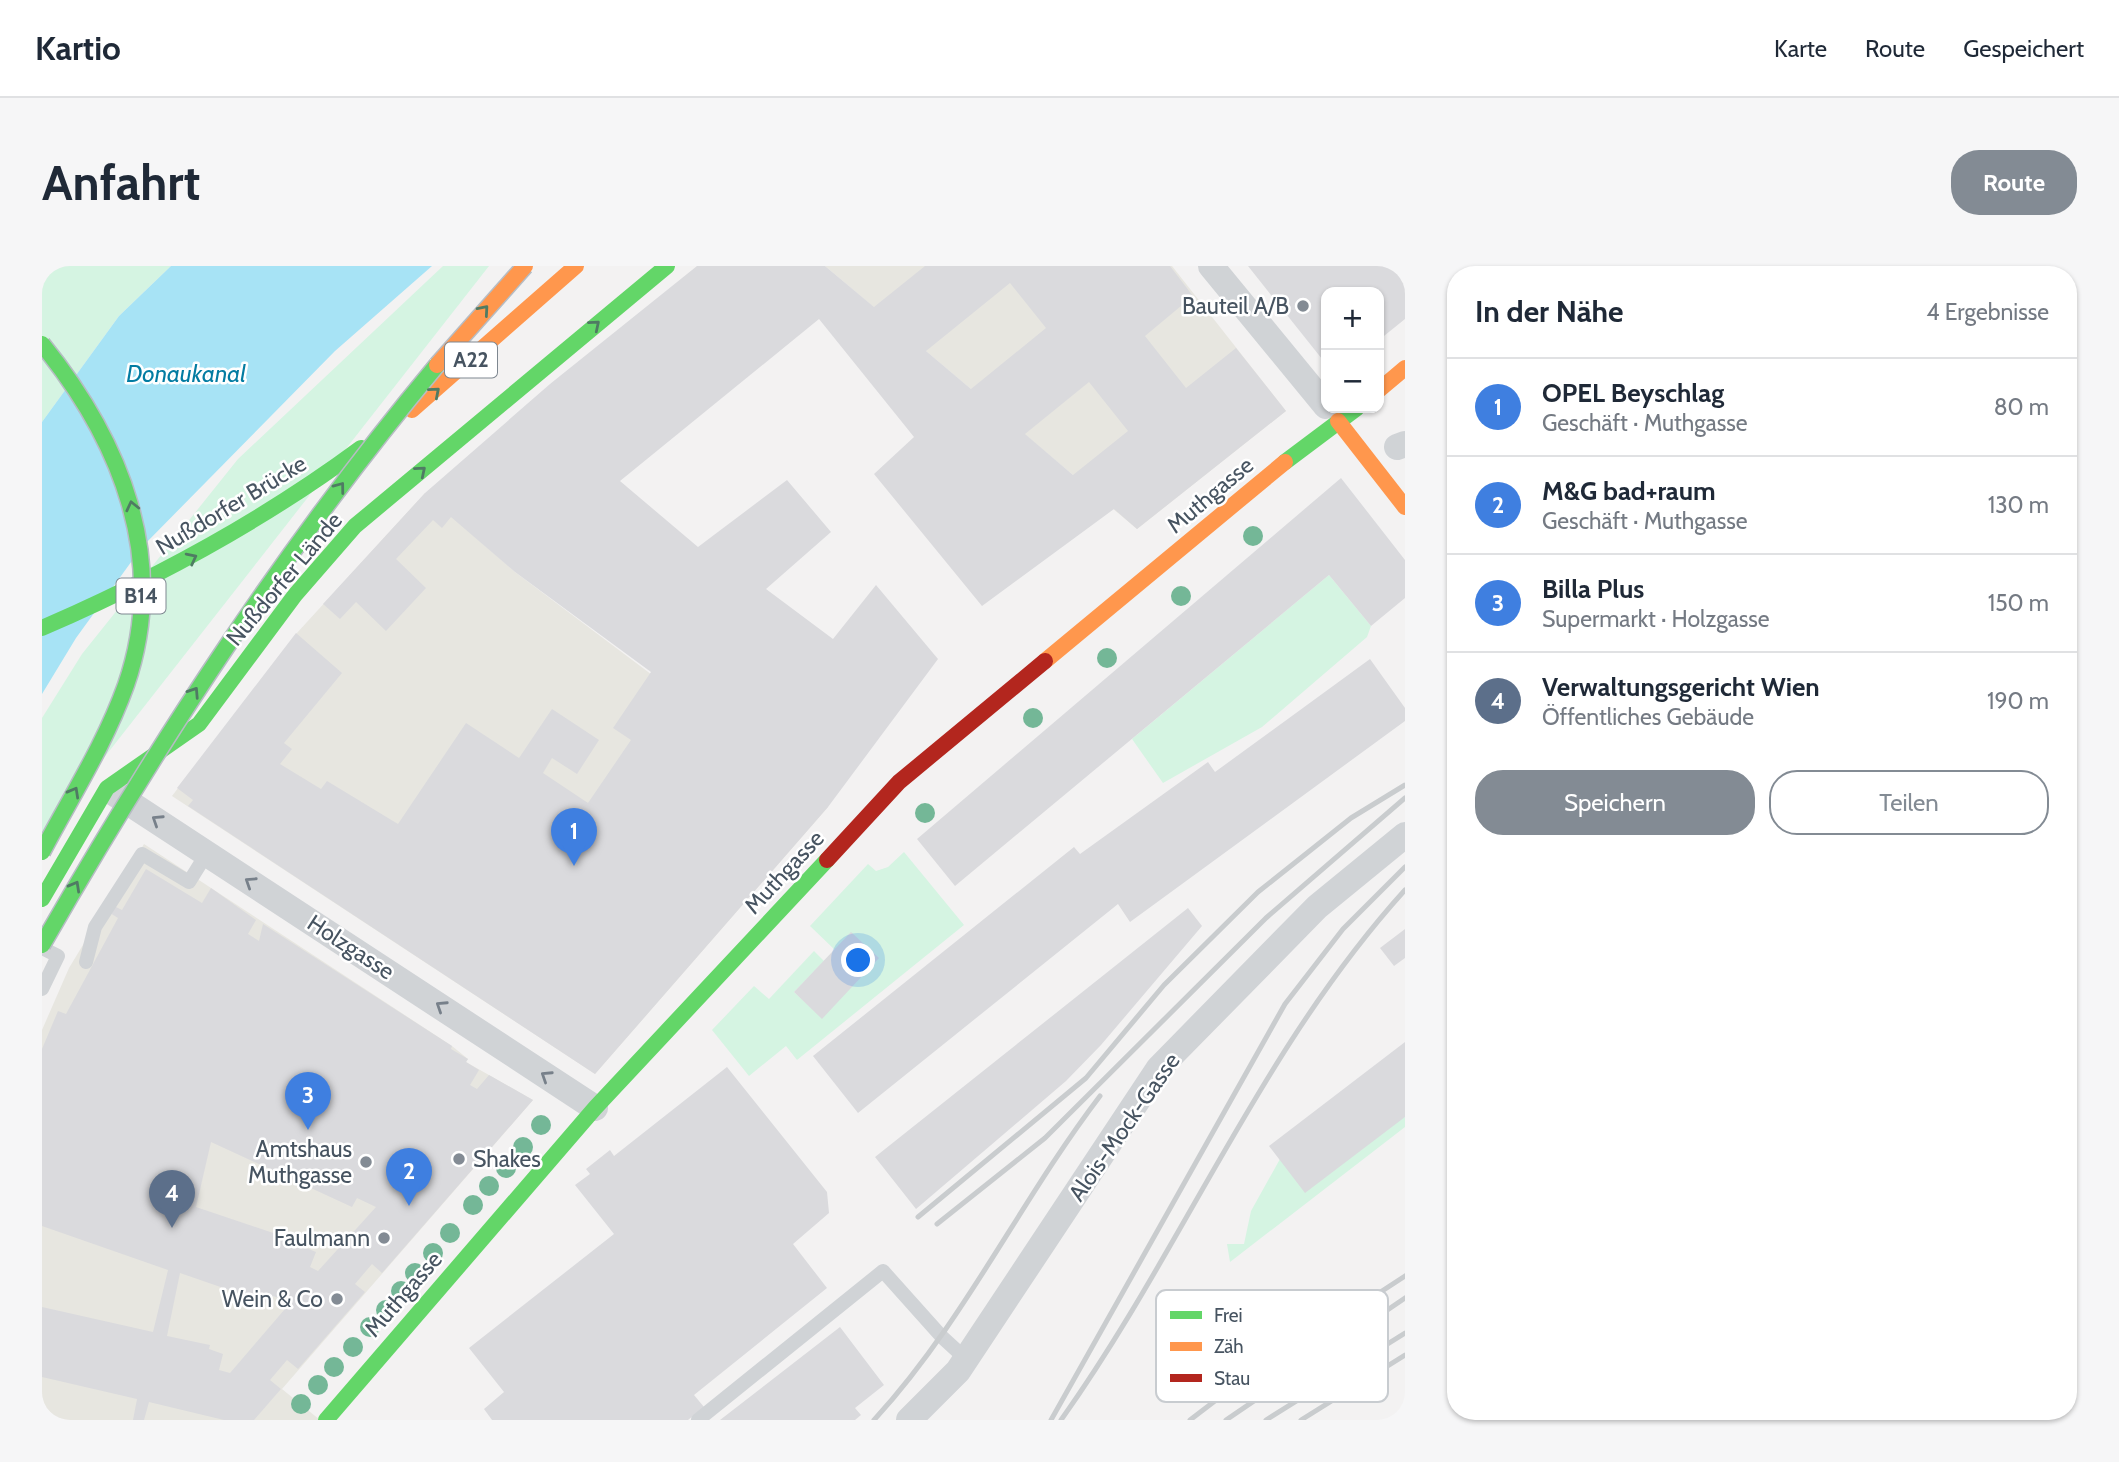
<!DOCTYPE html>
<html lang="de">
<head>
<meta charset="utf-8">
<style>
  :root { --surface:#fff; --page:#f6f6f7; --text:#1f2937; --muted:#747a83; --line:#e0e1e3; --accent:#838b94 }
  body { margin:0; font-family:Cabin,sans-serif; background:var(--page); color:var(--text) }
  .controls { position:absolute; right:21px; top:21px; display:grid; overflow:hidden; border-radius:14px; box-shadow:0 2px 5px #0004 }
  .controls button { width:63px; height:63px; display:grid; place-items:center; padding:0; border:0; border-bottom:2px solid var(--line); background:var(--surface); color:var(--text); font:35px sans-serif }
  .you { position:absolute; left:817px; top:695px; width:24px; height:24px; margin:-18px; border:5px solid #fff; border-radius:50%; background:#1a73e8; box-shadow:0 0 0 10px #1a73e833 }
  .badge { display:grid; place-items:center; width:46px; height:46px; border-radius:50%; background:var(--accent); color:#fff; font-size:23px; font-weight:700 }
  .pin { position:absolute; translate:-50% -58px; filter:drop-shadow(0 2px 4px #0008) }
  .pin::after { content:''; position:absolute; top:37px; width:24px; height:21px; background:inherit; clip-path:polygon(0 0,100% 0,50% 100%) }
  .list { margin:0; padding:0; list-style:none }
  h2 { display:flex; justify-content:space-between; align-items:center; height:91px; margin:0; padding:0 28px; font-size:30px }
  h2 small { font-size:23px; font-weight:400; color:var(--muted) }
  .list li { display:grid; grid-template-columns:46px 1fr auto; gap:21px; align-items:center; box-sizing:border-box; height:98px; padding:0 28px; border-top:2px solid var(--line) }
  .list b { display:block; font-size:26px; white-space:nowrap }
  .list p { margin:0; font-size:23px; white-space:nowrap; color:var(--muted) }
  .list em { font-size:23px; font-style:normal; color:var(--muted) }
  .actions { display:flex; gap:14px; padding:21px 28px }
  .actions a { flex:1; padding:16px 0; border:2px solid var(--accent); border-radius:28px; text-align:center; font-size:24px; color:var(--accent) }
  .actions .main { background:var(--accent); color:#fff }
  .map { position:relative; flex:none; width:1363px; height:1154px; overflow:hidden; border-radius:28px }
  header { display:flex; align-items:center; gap:42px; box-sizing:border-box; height:98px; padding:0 35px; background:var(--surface); border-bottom:2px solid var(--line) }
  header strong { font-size:33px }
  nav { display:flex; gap:38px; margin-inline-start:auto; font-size:24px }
  .intro { display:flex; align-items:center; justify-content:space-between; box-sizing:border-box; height:168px; padding:0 42px }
  h1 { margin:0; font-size:49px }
  .button { padding:18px 32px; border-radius:28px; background:var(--accent); color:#fff; font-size:24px; font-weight:700 }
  main { display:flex; gap:42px; padding:0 42px }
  aside { flex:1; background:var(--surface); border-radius:28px; box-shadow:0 2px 5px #0004 }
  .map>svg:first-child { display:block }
</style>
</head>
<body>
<header>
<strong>Kartio</strong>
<nav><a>Karte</a><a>Route</a><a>Gespeichert</a></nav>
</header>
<div class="intro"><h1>Anfahrt</h1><a class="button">Route</a></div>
<main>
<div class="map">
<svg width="1363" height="1154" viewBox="0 0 1363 1154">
  <rect width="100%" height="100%" fill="#f3f2f2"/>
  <!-- commercial -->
  <path fill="#e7e6e0" d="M 783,0 L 1130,0 L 1244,145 L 1095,263 Z
    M 383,227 L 473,306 L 786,541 L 553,808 L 130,530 L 254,368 Z
    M 102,578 L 410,780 L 426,793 L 424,796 L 491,834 L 240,1123 L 278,1154 L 0,1154 L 0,764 L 27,702 Z"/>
  <!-- green -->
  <path fill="#d5f4e2" d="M 0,0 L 129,0 L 77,50 L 0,156 Z
    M 401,0 L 447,0 L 0,571 L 0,452 L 40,388 L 196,193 Z
    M 1287,309 L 1329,360 L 1325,371 L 1220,461 L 1121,517 L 1090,473 Z
    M 862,586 L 922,659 L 755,794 L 744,780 L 707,810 L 670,764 L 712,720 L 727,733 L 772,685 L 782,695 L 752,726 L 780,752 L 793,684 L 768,660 L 826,598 L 834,605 L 846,601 Z
    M 1363,851 L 1363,861 L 1188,996 L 1185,978 L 1202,978 L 1209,945 L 1238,893 Z"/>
  <!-- water -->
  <path fill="#a7e3f5" d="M 129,0 L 390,0 L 293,85 L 100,281 L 34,372 L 0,428 L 0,156 L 77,50 Z"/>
  <!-- building -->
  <path fill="#dadadd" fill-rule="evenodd" d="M 655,0 L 783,0 L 832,41 L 883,0 L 1128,0 L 1151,30 L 1103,70 L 1144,122 L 1194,82 L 1244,145 L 1095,263 L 1072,243 L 940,340 L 832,208 L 872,171 L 777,53 L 578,215 L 656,281 L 745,214 L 789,266 L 724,323 L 791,373 L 834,319 L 896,393 L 786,541 L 553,808 L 146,540 L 151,534 L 135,522 L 254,367 L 300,407 L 242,477 L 250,483 L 238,498 L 279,523 L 285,515 L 356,558 L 424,457 L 477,492 L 510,443 L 557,474 L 535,508 L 510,492 L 501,507 L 546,537 L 589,474 L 571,462 L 609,406 L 473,306 L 409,251 L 400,262 L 391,254 L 354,293 L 384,322 L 344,365 L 314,336 L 298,353 L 281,338 L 383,227 L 508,118 ZM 968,17 L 1004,62 L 929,123 L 884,85 ZM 1047,116 L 1086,165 L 1031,209 L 983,168 Z
    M 1206,0 L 1363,0 L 1363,53 L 1337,74 L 1337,26 L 1284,26 L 1284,98 Z
    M 1299,212 L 1363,294 L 1363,332 L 1329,360 L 1287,309 L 913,620 L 875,573 Z
    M 1328,393 L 1363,442 L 1363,455 L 1088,656 L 1076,638 L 816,847 L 771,790 L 1032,581 L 1038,588 L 1166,496 L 1173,506 Z
    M 104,603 L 160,637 L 169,622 L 214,654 L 206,668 L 217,675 L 221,658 L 410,780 L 409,783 L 426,793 L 424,796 L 437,804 L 428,819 L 435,823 L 447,809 L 491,834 L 340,1007 L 330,998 L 313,1018 L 323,1026 L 256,1103 L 245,1094 L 228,1114 L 239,1123 L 212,1154 L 182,1154 L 107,1136 L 102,1154 L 91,1154 L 95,1133 L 0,1111 L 0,1041 L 111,1066 L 126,1004 L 0,960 L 0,783 L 16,745 L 24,748 L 76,652 L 68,647 L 72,640 L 80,644 ZM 169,876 L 310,941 L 315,932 L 334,941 L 276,1005 L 268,1001 L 274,986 L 257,979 L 258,976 L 154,941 ZM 138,1007 L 228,1038 L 231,1030 L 249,1036 L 188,1107 L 177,1104 L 181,1088 L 167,1083 L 168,1079 L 125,1070 Z
    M 1146,642 L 1160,660 L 1059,779 L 1024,815 L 874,943 L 833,891 Z
    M 1363,663 L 1363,692 L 1352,700 L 1338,682 Z
    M 809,666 L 837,692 L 780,753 L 752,726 Z
    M 1363,776 L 1363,851 L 1263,927 L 1227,880 Z
    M 685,801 L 785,926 L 787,947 L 751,978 L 785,1022 L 652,1129 L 662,1141 L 646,1154 L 450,1154 L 442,1143 L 462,1126 L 427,1082 L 572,968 L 533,919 L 548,908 L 544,903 L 568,884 L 572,890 Z
    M 798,1061 L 842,1119 L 813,1142 L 819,1149 L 813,1154 L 678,1154 Z"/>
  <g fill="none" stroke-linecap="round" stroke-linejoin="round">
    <!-- lane -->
    <path stroke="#d0d3d6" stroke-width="14" d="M 44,696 L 53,661 L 100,588 L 147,616 L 165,587
      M 0,723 L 16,690 L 0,682
      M 656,1154 L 841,1005 L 900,1071 L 924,1093"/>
    <!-- street -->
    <path stroke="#d0d3d6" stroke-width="26" d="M 1169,0 L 1284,140
      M 1355,181 L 1363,178
      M 72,527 L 553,842
      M 867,1154 L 916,1105 L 1117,802 L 1275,641 L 1363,569"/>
    <!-- fast -->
    <path stroke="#63d668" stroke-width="16" d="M 1243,196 L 1315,142
      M 0,362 C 113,313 219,256 319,182
      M 0,633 L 65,522 L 157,458 L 253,329 L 313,260 L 625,0
      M 284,1154 L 553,842 L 785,594"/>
    <!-- slow -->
    <path stroke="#ff974d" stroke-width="16" d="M 1337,124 L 1363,102
      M 370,144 L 534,0
      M 1296,155 L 1363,241
      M 1003,395 L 1243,196"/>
    <!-- jam -->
    <path stroke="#b3261e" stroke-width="16" d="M 785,594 L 857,516 L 1003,395"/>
    <!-- rail -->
    <path stroke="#c9ccce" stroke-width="5" d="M 876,951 L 1044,812 L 1122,719 L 1216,626 L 1309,552 L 1363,519
      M 895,958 L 1003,872 L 1224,652 L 1363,532
      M 832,1154 C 922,1056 978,935 1058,830
      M 1009,1154 L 1243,738 L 1301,663 L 1363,601
      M 1019,1154 C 1142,981 1219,783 1363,624
      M 1148,1154 L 1182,1128 L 1363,1010
      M 1184,1154 L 1363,1032
      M 1224,1154 L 1363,1067
      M 1259,1154 L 1363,1089"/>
    <defs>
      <path id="fast-bridge" d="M 0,78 C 79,175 127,294 84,419 C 63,478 29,531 0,586
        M 0,679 C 117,475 244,280 395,99"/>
      <path id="slow-bridge" d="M 395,99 L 483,0"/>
    </defs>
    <!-- fast-bridge casing -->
    <use href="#fast-bridge" stroke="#b6bcc3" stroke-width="19" stroke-linecap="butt"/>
    <!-- slow-bridge casing -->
    <use href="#slow-bridge" stroke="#b6bcc3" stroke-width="19" stroke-linecap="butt"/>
    <!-- fast-bridge -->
    <use href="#fast-bridge" stroke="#63d668" stroke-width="16"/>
    <!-- slow-bridge -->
    <use href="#slow-bridge" stroke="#ff974d" stroke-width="16"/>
  </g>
  <!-- trees -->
  <g fill="#74b797">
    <circle cx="1211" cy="270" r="10"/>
    <circle cx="1139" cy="330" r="10"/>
    <circle cx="1065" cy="392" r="10"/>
    <circle cx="991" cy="452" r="10"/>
    <circle cx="883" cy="547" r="10"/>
    <circle cx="499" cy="859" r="10"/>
    <circle cx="481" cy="881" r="10"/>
    <circle cx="464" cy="902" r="10"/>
    <circle cx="447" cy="920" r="10"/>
    <circle cx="431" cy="939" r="10"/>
    <circle cx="408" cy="967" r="10"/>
    <circle cx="391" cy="987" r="10"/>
    <circle cx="373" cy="1007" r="10"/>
    <circle cx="359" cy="1025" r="10"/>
    <circle cx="344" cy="1044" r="10"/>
    <circle cx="328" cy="1061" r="10"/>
    <circle cx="311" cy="1081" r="10"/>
    <circle cx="292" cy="1101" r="10"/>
    <circle cx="276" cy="1119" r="10"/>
    <circle cx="259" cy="1138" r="10"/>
  </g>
  <!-- one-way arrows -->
  <defs><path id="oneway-chevron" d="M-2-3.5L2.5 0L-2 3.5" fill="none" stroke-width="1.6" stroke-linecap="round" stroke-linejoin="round" transform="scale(1.75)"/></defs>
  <g stroke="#4f7b63">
    <use href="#oneway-chevron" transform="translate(442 44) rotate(-49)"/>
    <use href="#oneway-chevron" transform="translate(553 59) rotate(-40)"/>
    <use href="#oneway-chevron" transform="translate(393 126) rotate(-41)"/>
    <use href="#oneway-chevron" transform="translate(379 205) rotate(-40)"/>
    <use href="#oneway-chevron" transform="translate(298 221) rotate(-53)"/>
    <use href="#oneway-chevron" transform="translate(90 240) rotate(-103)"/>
    <use href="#oneway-chevron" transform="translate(150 292) rotate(-27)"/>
    <use href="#oneway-chevron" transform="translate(152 426) rotate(-57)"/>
    <use href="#oneway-chevron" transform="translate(32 526) rotate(-61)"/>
    <use href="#oneway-chevron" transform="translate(33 620) rotate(-61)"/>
  </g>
  <g stroke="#77808a">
    <use href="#oneway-chevron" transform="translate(115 554) rotate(-147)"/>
    <use href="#oneway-chevron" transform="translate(208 616) rotate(-147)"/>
    <use href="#oneway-chevron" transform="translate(399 740) rotate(-147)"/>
    <use href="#oneway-chevron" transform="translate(504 810) rotate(-147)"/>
  </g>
  <!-- markers -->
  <g fill="#838b94" stroke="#fff" stroke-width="2.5">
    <circle cx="1261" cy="40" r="7"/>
    <circle cx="417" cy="893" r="7"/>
    <circle cx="324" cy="896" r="7"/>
    <circle cx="342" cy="972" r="7"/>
    <circle cx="295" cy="1033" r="7"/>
  </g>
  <g text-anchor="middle" stroke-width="5" stroke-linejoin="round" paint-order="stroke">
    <!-- shield labels -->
    <g fill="#fff" stroke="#7e8790" stroke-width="2">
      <rect x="403" y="76.5" width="52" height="35" rx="5"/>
      <rect x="74.5" y="312.5" width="49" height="35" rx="5"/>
    </g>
    <g font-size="21" font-weight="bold" fill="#475461">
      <text x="429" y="101">A22</text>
      <text x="99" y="337">B14</text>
    </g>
    <!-- poi labels -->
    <g font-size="23" fill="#475461" stroke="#fff" text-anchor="end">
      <text x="1247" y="48">Bauteil A/B</text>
      <text x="310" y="891">Amtshaus<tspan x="310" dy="26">Muthgasse</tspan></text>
      <text x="431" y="901" text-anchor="start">Shakes</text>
      <text x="328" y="980">Faulmann</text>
      <text x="281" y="1041">Wein &amp; Co</text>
    </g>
    <!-- street labels -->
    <g font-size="23" fill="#475461" stroke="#fff">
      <text transform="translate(1168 229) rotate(-40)" y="8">Muthgasse</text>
      <text transform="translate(189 239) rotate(-31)" y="8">Nußdorfer Brücke</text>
      <text transform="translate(242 313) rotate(-50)" y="8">Nußdorfer Lände</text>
      <text transform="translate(742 606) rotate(-47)" y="8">Muthgasse</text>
      <text transform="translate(309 681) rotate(33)" y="8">Holzgasse</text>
      <text transform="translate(1082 861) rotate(-55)" y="8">Alois-Mock-Gasse</text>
      <text transform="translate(361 1028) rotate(-49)" y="8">Muthgasse</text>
    </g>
    <!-- water labels -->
    <g font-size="24" font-style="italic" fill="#037ca2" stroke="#fff">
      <text x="144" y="116">Donaukanal</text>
    </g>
  </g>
  <!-- legend -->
  <rect x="1114" y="1024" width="232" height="112" rx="10" fill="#fff" stroke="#c8ccd0" stroke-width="2"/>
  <rect x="1128" y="1045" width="32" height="8" fill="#63d668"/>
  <rect x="1128" y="1076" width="32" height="9" fill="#ff974d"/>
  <rect x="1128" y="1108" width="32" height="8" fill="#b3261e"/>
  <g font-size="19" fill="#475461">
    <text x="1172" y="1056">Frei</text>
    <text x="1172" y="1087">Zäh</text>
    <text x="1172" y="1119">Stau</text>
  </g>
</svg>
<div class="controls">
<button>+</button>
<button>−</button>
</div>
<div class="you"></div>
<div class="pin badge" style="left:532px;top:600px;background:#3f7fe0">1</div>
<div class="pin badge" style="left:367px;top:940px;background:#3f7fe0">2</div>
<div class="pin badge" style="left:266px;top:864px;background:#3f7fe0">3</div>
<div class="pin badge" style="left:130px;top:962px;background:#5c6f8a">4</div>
</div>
<aside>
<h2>In der Nähe<small>4 Ergebnisse</small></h2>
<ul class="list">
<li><span class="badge" style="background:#3f7fe0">1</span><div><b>OPEL Beyschlag</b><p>Geschäft · Muthgasse</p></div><em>80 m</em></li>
<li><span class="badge" style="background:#3f7fe0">2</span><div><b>M&amp;G bad+raum</b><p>Geschäft · Muthgasse</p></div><em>130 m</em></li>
<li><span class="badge" style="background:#3f7fe0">3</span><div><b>Billa Plus</b><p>Supermarkt · Holzgasse</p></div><em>150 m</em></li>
<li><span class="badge" style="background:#5c6f8a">4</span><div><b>Verwaltungsgericht Wien</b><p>Öffentliches Gebäude</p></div><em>190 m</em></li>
</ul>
<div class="actions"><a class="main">Speichern</a><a>Teilen</a></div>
</aside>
</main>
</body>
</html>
